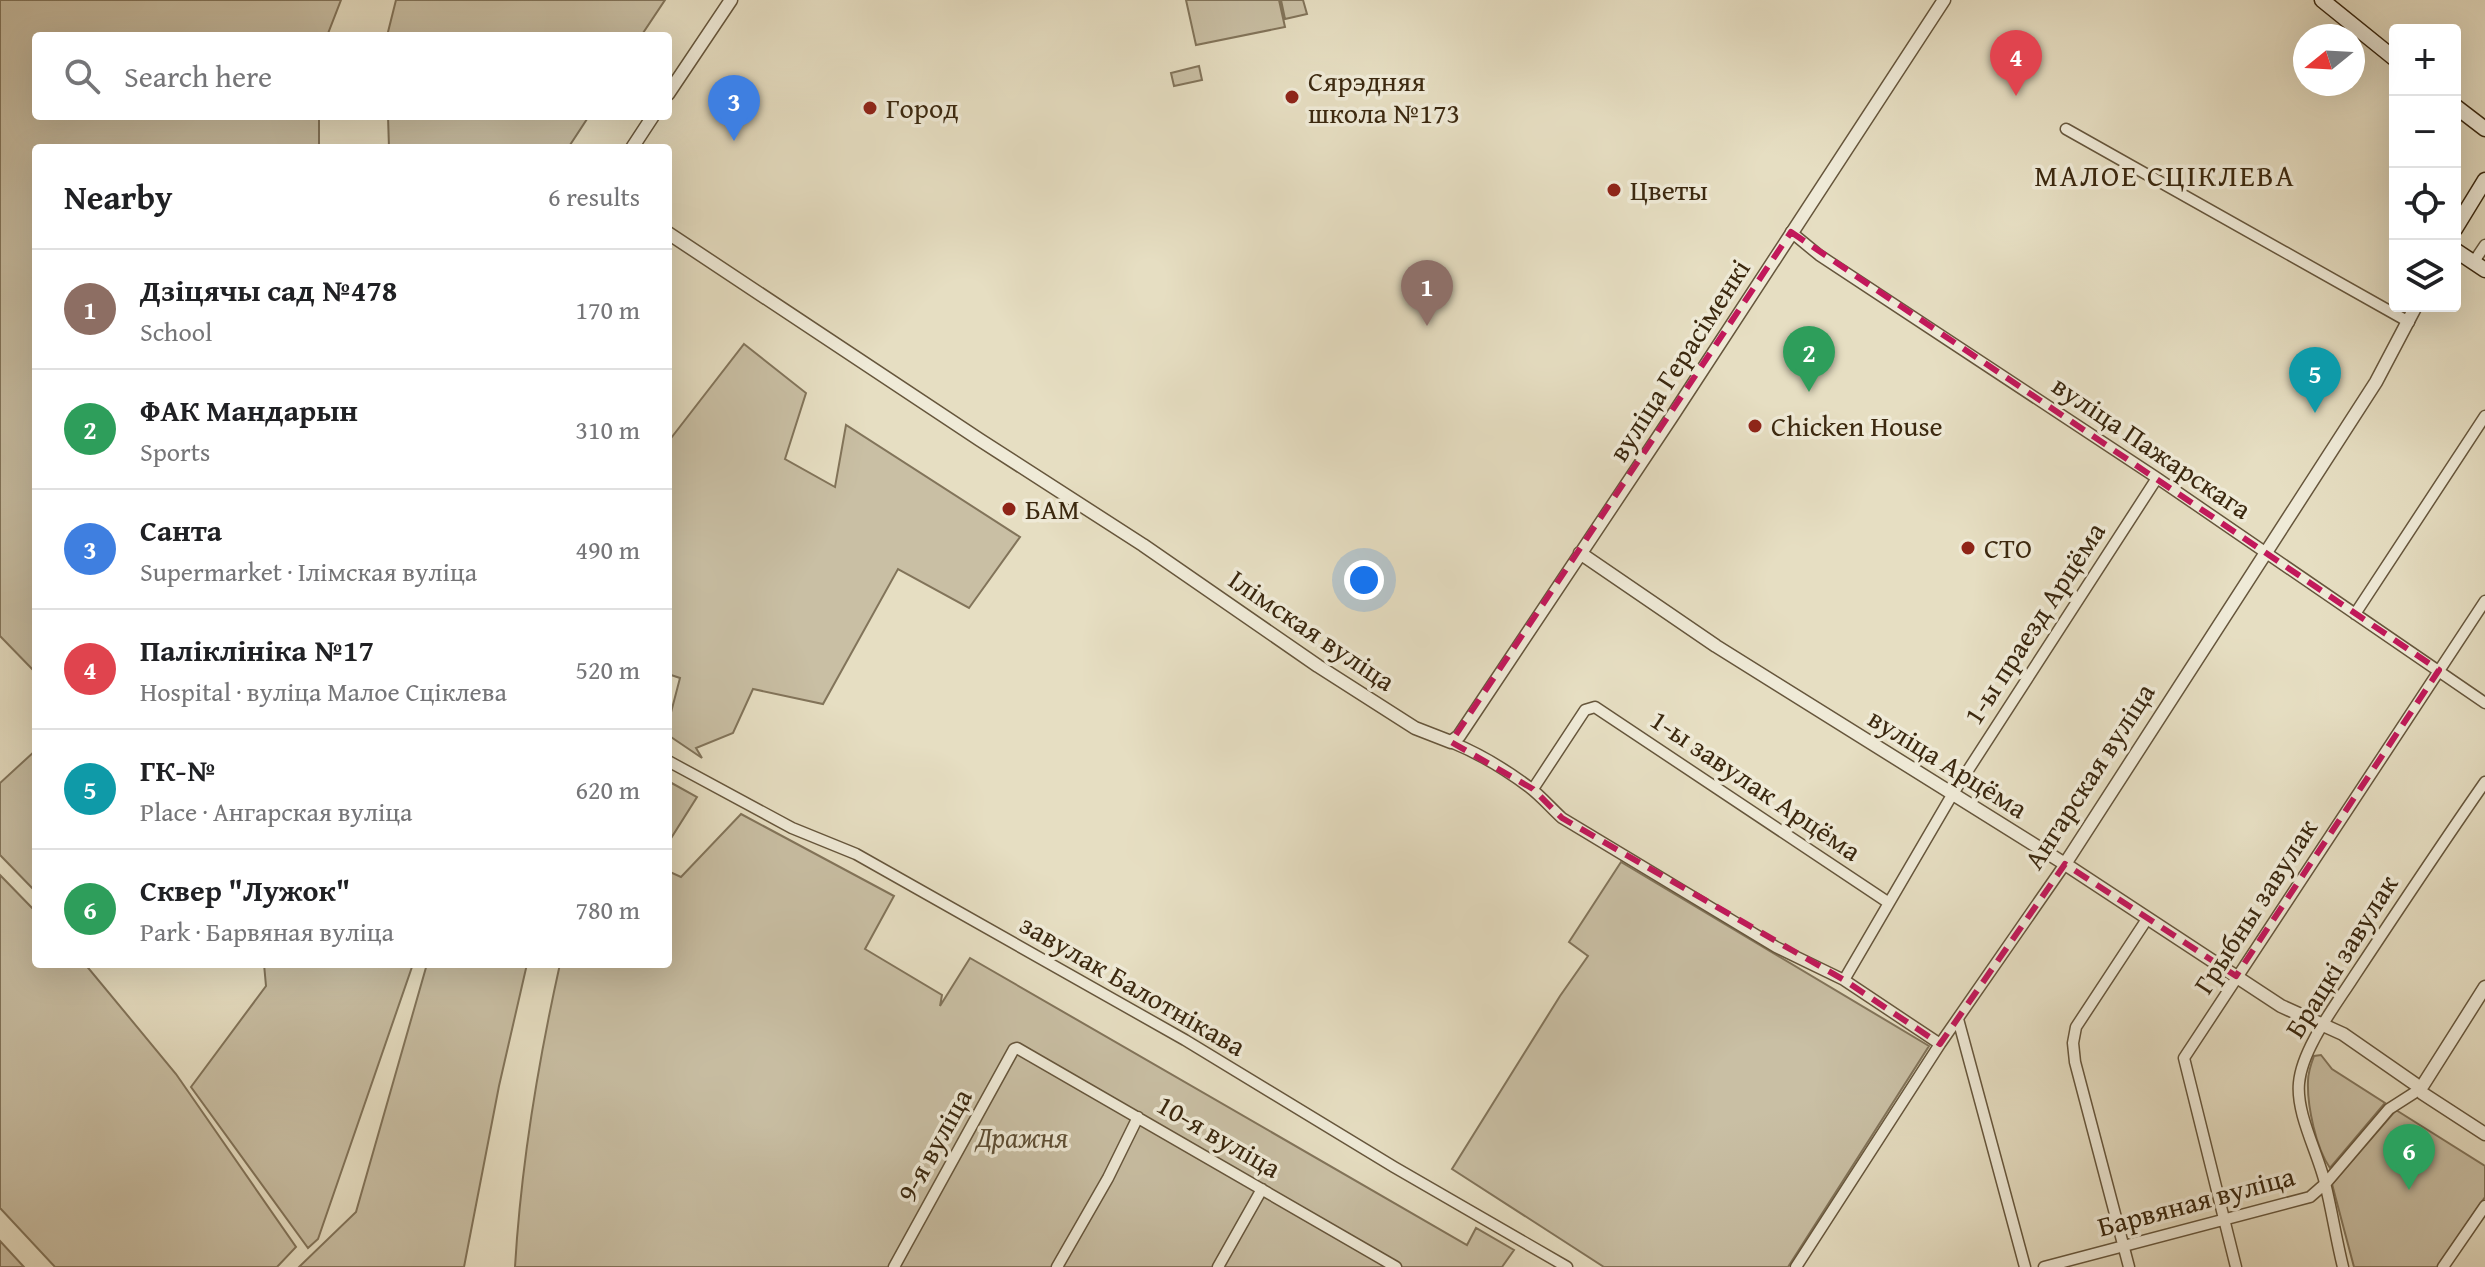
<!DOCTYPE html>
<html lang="en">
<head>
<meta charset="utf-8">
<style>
  :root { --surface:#fff; --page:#f6f6f6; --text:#202124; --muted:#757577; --line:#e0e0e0; --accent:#111827 }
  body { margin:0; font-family:"Gentium Book Plus",serif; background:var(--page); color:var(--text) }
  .controls { position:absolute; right:24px; top:24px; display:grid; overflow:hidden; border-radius:8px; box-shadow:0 8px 32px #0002 }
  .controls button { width:72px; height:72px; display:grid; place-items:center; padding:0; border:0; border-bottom:2px solid var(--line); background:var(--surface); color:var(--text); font:40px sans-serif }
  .compass { position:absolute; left:2293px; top:24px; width:72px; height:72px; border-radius:50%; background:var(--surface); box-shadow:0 8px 32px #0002; rotate:252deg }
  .you { position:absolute; left:1364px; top:580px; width:28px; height:28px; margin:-20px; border:6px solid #fff; border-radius:50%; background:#1a73e8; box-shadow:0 0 0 12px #1a73e833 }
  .badge { display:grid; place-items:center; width:52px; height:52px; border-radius:50%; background:var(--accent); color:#fff; font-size:26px; font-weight:700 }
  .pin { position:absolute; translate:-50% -66px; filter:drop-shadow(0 2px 4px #0008) }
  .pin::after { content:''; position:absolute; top:42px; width:28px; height:24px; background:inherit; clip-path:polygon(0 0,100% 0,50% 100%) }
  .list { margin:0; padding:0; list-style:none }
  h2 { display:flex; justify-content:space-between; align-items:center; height:104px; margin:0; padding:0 32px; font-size:34px }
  h2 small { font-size:26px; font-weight:400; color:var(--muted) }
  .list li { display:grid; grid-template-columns:52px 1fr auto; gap:24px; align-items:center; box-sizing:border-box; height:120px; padding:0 32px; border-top:2px solid var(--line) }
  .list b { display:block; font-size:30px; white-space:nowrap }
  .list p { margin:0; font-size:26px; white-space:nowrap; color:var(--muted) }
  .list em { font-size:26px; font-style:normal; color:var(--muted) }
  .icon { flex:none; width:44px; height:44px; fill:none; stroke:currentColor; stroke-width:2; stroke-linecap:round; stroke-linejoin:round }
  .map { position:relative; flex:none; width:2485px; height:1267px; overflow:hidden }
  .search { position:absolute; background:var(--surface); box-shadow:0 8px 32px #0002; left:32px; top:32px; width:640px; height:88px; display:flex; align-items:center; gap:20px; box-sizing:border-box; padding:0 28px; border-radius:8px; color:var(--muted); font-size:30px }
  .panel { position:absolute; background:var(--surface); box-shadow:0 8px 32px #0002; left:32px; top:144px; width:640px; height:824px; border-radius:8px }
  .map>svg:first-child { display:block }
</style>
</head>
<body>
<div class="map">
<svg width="2485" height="1267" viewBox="0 0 2485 1267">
  <rect width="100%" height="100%" fill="#e6dec2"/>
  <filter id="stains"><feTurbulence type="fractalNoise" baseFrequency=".0025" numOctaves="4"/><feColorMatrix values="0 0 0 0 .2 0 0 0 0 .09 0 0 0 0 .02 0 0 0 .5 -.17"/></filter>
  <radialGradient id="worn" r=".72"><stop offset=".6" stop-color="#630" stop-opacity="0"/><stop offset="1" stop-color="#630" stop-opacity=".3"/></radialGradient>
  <!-- green -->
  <path fill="#c9bfa4" stroke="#82745a" stroke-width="2" d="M 0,0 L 341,0 L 327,36 L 36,36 L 36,116 L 319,116 L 319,148 L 36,148 L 36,673 L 0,636 Z
    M 396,0 L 665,0 L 641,36 L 387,36 Z
    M 1186,0 L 1279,0 L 1285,27 L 1196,45 Z
    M 1281,0 L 1303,0 L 1307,14 L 1285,19 Z
    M 1199,66 L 1202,80 L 1174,86 L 1171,73 Z
    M 388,116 L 589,116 L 568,148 L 389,148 Z
    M 744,344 L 806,393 L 785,459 L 835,487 L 846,425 L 1020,537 L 969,608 L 898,569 L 823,704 L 753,689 L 733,733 L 696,748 L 702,758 L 668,735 L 668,724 L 680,678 L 668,674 L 668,442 Z
    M 36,750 L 36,892 L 0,855 L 0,783 Z
    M 668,781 L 697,797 L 668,843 Z
    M 741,814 L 894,896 L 865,949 L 942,995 L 940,1006 L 970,958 L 1467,1245 L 1476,1228 L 1514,1250 L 1502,1267 L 515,1267 C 521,1165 538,1063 560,964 L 668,964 L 668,871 L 681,877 Z
    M 1621,862 L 1929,1046 L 1788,1267 L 1604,1267 L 1452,1169 L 1560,996 L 1588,956 L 1569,942 Z
    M 0,875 L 36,912 L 36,964 L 85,964 L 176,1074 L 296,1247 L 277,1267 L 55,1267 L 0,1208 Z
    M 264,964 L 413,964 L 318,1239 L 308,1248 L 191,1087 L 266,986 Z
    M 427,964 L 527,964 L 499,1086 L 464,1267 L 299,1267 L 356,1212 Z
    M 2321,1055 L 2332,1069 L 2385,1103 L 2330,1168 C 2316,1148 2307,1106 2308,1081 C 2308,1073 2311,1064 2314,1056 Z
    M 2396,1110 L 2485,1166 L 2485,1197 L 2437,1267 L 2354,1267 L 2332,1184 Z
    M 0,1241 L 24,1267 L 0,1267 Z"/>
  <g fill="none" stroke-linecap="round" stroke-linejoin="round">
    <defs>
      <path id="minor" d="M 2066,129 L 2409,322
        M 1791,232 L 1819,255 L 2157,478 L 2485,703
        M 2473,263 L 2485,245
        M 2355,614 L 2485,416
        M 1451,742 C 1478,753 1505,769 1529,787 C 1541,796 1551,808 1562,818 L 1776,947 L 1844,980 L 1940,1044
        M 668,761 L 792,828 L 856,854 L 1185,1040 L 1394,1167 L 1567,1267
        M 1533,789 L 1585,710 L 1595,707 L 1889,903
        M 1844,980 L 1952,795 L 2157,478
        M 1958,1019 L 2025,1267
        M 894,1267 L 1014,1049 L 1017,1048 L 1396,1267
        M 1057,1267 L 1108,1178 L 1138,1117
        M 1218,1267 L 1262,1189
        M 1796,1267 L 1940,1044 L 2065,864
        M 2044,1267 L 2310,1197 L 2326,1183 L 2389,1109 L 2414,1093
        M 2129,1267 L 2075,1062 L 2073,1043 L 2076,1027 L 2147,919
        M 2236,1267 L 2184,1058 L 2485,601
        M 2343,1267 C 2336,1239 2332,1211 2325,1183 C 2318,1153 2296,1114 2299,1083 C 2302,1048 2336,1005 2355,975 C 2398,910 2441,845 2485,782
        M 2443,1267 L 2485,1206"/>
      <path id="tertiary" d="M 668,94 L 731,0
        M 632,148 L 653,116
        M 668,233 L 980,440 L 1143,545 L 1318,666 L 1415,728 L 1451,742 L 1459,736 L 1671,418 L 1944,0
        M 1580,553 L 1716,646 L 2065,864 L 2281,1006 L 2343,1034 L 2415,1084
        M 2065,864 L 2376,382 L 2416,306
        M 2423,1085 L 2485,987
        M 2422,1093 L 2485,1134"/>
      <path id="secondary" d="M 2322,0 L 2395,59
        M 2455,106 L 2485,129
        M 2455,229 L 2485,180
        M 2455,250 L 2485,270"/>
    </defs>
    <!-- minor casing -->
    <use href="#minor" stroke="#66563c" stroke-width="13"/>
    <!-- tertiary casing -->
    <use href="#tertiary" stroke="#66563c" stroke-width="15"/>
    <!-- secondary casing -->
    <use href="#secondary" stroke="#3b280f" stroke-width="17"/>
    <!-- minor -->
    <use href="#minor" stroke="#efead7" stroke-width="10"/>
    <!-- tertiary -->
    <use href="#tertiary" stroke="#efead7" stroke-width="12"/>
    <!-- secondary -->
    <use href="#secondary" stroke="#efead7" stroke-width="14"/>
  </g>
  <!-- marked area -->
  <path fill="none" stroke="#c2185b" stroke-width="6" stroke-dasharray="16 10" stroke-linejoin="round" d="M 1791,232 L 2439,670 L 2236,976 L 2065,864 L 1940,1044 L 1844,980 L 1562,818 L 1533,789 L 1451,742 Z"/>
  <!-- markers -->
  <g fill="#8f2418" stroke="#efead7" stroke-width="3">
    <circle cx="1292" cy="97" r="8"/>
    <circle cx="870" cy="108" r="8"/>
    <circle cx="1614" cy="190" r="8"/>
    <circle cx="1755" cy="426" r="8"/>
    <circle cx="1009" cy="509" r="8"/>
    <circle cx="1968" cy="548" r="8"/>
  </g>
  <g text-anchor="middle" stroke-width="7" stroke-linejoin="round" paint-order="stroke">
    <!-- poi labels -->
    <g font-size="28" fill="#3b280f" stroke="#efead7" text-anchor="start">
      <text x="1308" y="91">Сярэдняя<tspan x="1308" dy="32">школа №173</tspan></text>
      <text x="886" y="118">Город</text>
      <text x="1630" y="200">Цветы</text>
      <text x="1771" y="436">Chicken House</text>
      <text x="1025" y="519">БАМ</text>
      <text x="1984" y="558">СТО</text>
    </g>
    <!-- street labels -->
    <g font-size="28" fill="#3b280f" stroke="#efead7">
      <text transform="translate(1679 360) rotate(-57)" y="10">вуліца Герасіменкі</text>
      <text transform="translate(2152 447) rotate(34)" y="10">вуліца Пажарскага</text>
      <text transform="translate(2034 623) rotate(-57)" y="10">1-ы праезд Арцёма</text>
      <text transform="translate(1312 630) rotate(34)" y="10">Ілімская вуліца</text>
      <text transform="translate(1948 763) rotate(32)" y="10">вуліца Арцёма</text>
      <text transform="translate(2089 776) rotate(-57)" y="10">Ангарская вуліца</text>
      <text transform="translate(1756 785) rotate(34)" y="10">1-ы завулак Арцёма</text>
      <text transform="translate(2255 906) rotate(-57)" y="10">Грыбны завулак</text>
      <text transform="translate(2341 956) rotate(-58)" y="10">Брацкі завулак</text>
      <text transform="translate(1133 985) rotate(30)" y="10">завулак Балотнікава</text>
      <text transform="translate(1219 1136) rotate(30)" y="10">10-я вуліца</text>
      <text transform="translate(934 1145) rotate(-61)" y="10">9-я вуліца</text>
      <text transform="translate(2196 1201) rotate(-15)" y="10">Барвяная вуліца</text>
    </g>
    <!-- park labels -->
    <g font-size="28" font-style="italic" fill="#5e4e34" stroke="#efead7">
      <text x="1022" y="1147">Дражня</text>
    </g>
    <!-- neighbourhood labels -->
    <g font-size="30" letter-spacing="2" fill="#3b280f" stroke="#efead7">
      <text x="2165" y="186">МАЛОЕ СЦІКЛЕВА</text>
    </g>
  </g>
  <rect width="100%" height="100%" filter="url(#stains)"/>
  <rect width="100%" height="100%" fill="url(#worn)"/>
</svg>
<div class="controls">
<button>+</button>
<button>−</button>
<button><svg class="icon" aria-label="locate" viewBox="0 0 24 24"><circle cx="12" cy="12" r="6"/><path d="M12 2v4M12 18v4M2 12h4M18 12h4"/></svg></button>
<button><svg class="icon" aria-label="layers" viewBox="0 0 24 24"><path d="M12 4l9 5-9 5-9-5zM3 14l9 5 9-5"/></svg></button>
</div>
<svg class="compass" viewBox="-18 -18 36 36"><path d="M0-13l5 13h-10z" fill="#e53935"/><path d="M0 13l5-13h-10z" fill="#757577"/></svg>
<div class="you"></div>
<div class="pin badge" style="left:1427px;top:326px;background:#8d6e63">1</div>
<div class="pin badge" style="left:1809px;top:392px;background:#2e9e5b">2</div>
<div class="pin badge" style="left:734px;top:141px;background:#3f7fe0">3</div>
<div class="pin badge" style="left:2016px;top:96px;background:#e0444e">4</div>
<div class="pin badge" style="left:2315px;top:413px;background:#0f9aa8">5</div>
<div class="pin badge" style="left:2409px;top:1190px;background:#2e9e5b">6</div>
<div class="search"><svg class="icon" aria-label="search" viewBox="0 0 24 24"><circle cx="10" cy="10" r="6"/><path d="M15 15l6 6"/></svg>Search here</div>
<section class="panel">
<h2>Nearby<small>6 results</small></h2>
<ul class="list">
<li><span class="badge" style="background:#8d6e63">1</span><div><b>Дзіцячы сад №478</b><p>School</p></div><em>170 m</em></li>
<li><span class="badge" style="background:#2e9e5b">2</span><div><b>ФАК Мандарын</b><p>Sports</p></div><em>310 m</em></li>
<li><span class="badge" style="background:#3f7fe0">3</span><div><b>Санта</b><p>Supermarket · Ілімская вуліца</p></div><em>490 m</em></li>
<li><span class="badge" style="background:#e0444e">4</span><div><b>Паліклініка №17</b><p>Hospital · вуліца Малое Сціклева</p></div><em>520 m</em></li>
<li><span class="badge" style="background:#0f9aa8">5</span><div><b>ГК-№</b><p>Place · Ангарская вуліца</p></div><em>620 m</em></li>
<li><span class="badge" style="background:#2e9e5b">6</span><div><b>Сквер &quot;Лужок&quot;</b><p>Park · Барвяная вуліца</p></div><em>780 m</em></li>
</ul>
</section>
</div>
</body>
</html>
